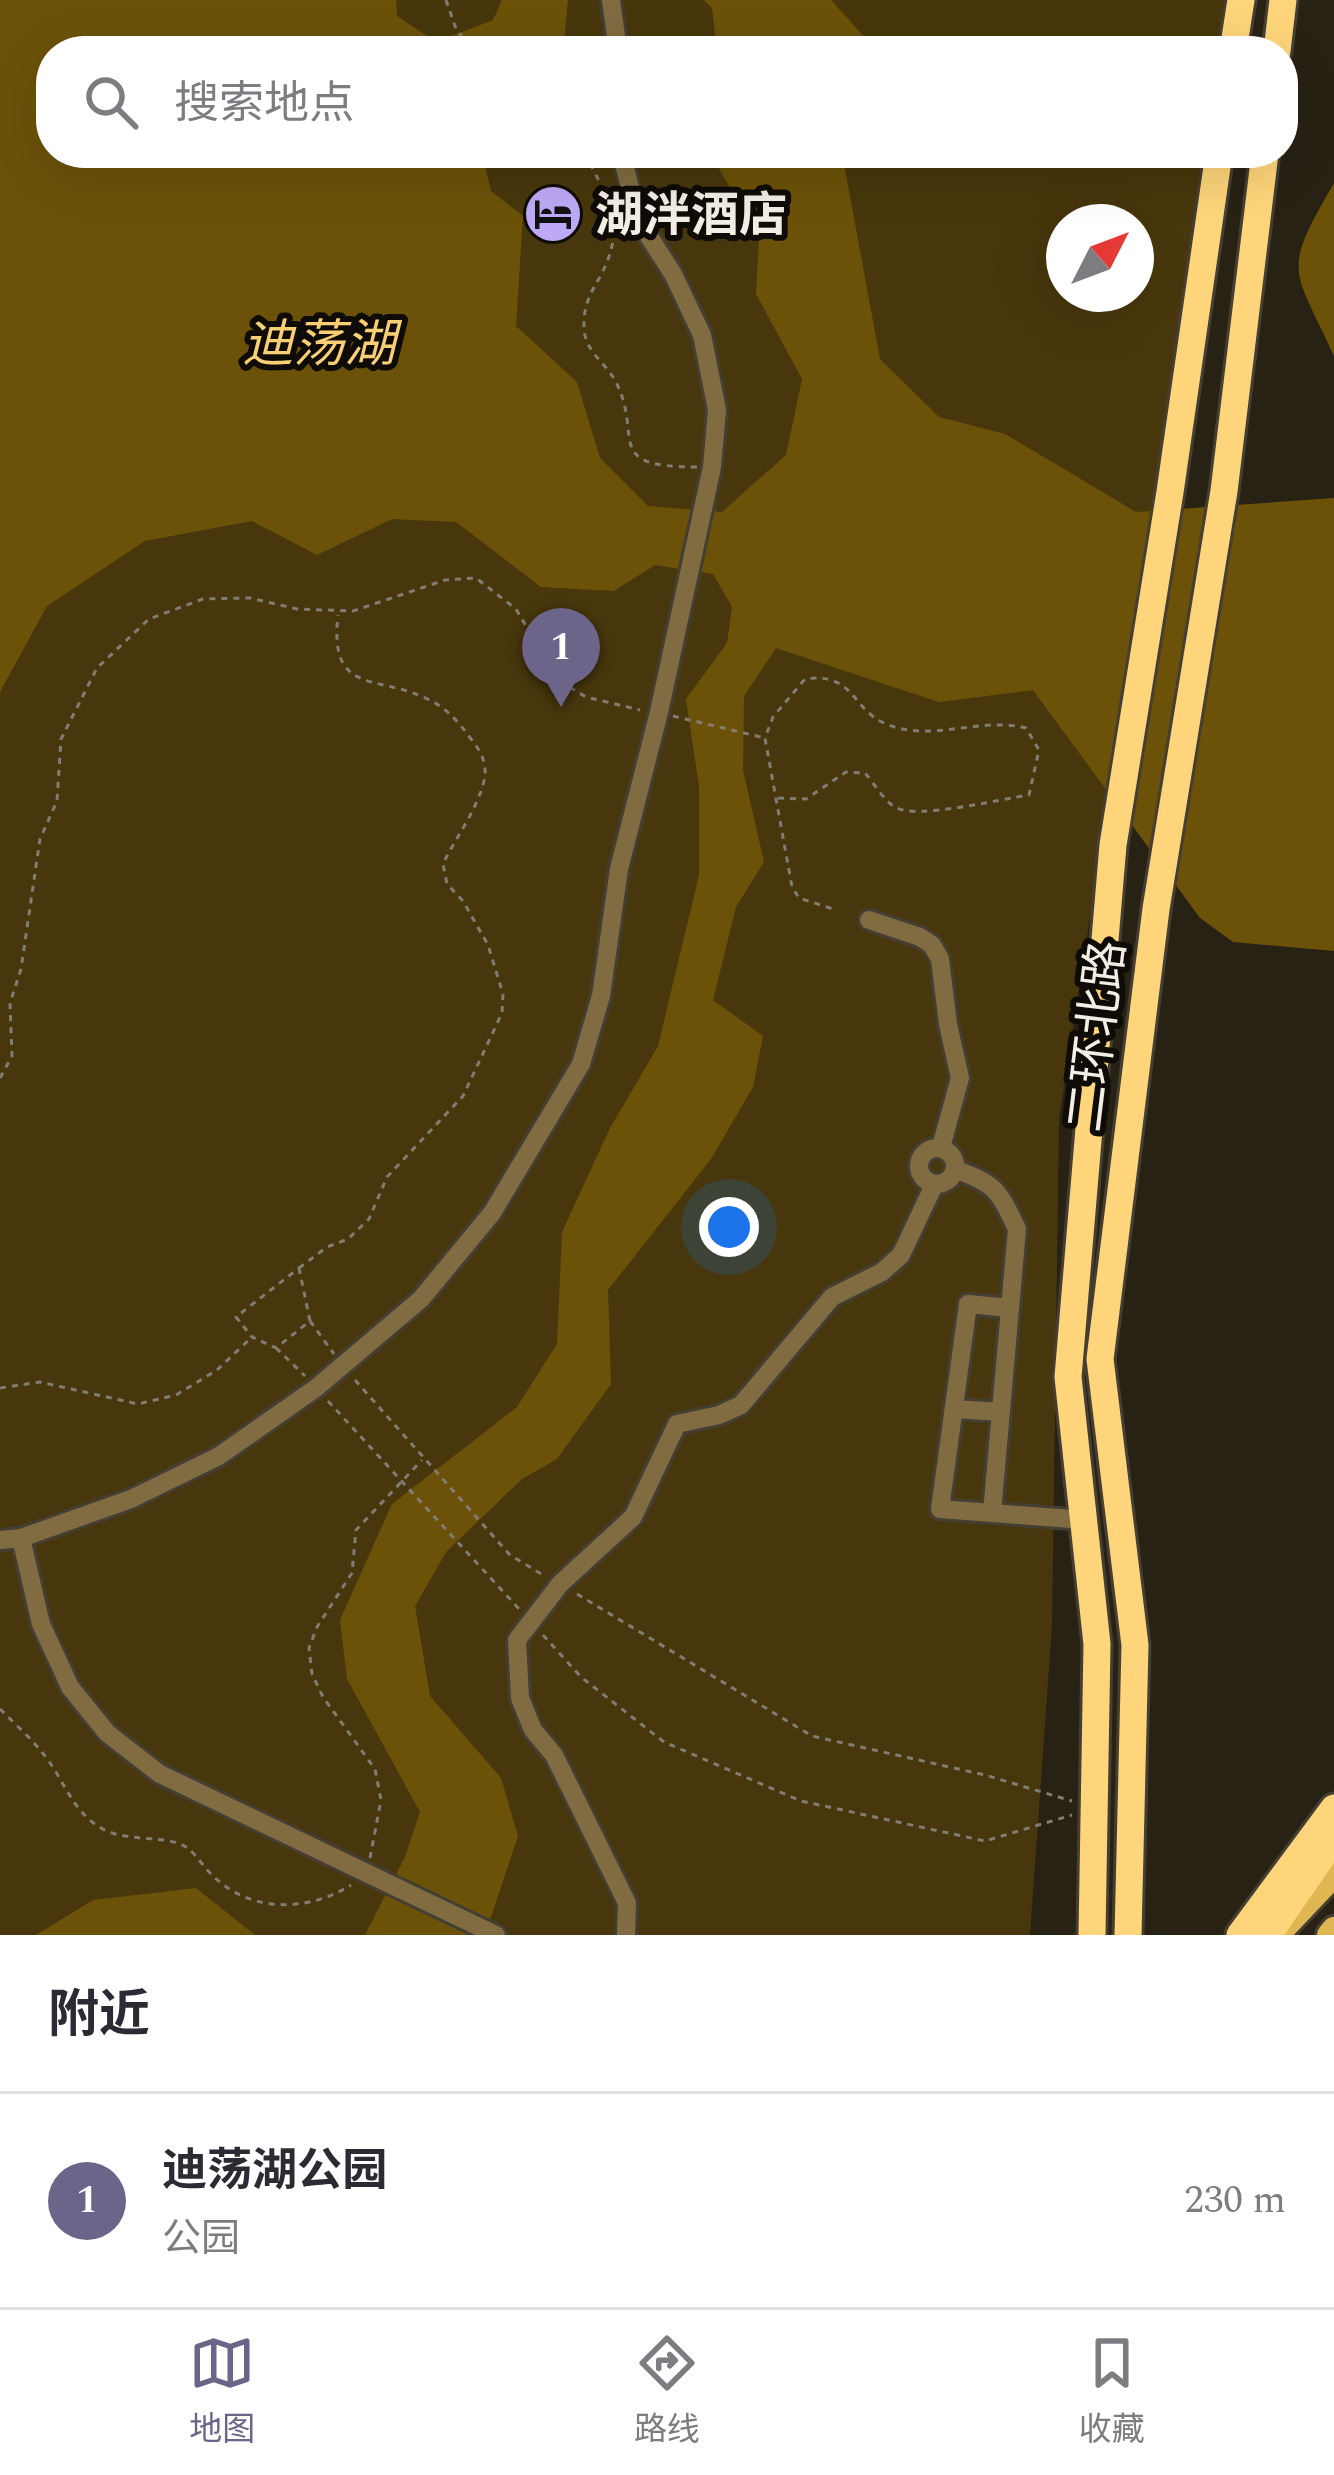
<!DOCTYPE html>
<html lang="zh">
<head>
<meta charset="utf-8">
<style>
  :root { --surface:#fff; --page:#f2f2f3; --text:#2b2b33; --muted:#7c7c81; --line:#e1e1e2; --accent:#6d648a }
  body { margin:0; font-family:Spectral,"Noto Sans SC",serif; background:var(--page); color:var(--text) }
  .compass { position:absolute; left:1046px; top:204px; width:108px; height:108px; border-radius:50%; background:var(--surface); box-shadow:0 12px 48px #0002; rotate:48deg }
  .you { position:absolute; left:729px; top:1227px; width:42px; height:42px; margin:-30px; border:9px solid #fff; border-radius:50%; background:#1a73e8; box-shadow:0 0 0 18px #1a73e833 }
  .badge { display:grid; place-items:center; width:78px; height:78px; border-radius:50%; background:var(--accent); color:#fff; font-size:39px; font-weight:700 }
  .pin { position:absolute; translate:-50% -99px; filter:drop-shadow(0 3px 6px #0008) }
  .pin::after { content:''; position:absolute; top:63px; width:42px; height:36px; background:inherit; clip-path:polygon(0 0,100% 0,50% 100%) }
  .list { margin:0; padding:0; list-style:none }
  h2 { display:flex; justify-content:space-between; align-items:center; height:156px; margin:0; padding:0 48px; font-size:51px }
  h2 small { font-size:39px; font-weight:400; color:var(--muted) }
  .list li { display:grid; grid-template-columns:78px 1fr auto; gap:36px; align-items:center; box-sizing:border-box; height:216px; padding:0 48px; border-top:3px solid var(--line) }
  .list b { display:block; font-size:45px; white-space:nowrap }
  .list p { margin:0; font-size:39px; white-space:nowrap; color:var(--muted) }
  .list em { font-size:39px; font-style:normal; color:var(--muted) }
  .icon { flex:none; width:66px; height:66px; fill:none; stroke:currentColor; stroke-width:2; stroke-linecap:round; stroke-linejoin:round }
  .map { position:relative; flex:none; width:1334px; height:1935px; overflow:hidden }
  .search { position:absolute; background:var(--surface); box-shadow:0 12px 48px #0002; left:36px; right:36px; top:36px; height:132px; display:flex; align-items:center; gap:30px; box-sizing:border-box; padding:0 42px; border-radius:48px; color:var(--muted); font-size:45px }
  .sheet { height:372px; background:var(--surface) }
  nav { display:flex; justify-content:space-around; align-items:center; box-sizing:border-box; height:168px; border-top:3px solid var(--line); background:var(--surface); font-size:33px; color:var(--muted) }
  nav a { display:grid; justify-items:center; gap:6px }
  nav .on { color:var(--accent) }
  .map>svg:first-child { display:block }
</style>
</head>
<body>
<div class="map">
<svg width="1334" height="1935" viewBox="0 0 1334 1935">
  <rect width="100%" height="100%" fill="#282215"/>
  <!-- green -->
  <path fill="#48370c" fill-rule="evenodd" d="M 0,0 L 1231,0 L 1223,51 L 51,51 L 51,153 L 1207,153 L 1059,1120 L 1052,1626 L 1030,1935 L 0,1935 ZM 1064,222 L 1136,222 L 1136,294 L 1064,294 Z"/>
  <!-- water -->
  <path fill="#6c5209" d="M 0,0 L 396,0 L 397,16 L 436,42 L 493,20 L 502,0 L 568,0 L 563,51 L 51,51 L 51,153 L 482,153 L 491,191 L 523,216 L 516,326 L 577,382 L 600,458 L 648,506 L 722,512 L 786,455 L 802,379 L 756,294 L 759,238 L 710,153 L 842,153 L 880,359 L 939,417 L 1005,434 L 1136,512 L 1334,498 L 1334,951 L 1233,942 L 1200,918 L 1033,690 L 939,702 L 776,648 L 744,696 L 743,770 L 764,862 L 736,907 L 713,1000 L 763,1036 L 753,1087 L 711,1159 L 608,1290 L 611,1384 L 557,1459 L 522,1479 L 446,1552 L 415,1606 L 430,1696 L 501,1778 L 518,1836 L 485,1935 L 365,1935 L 405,1857 L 420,1812 L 347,1679 L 340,1620 L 392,1504 L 517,1407 L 557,1344 L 562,1232 L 610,1128 L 658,1046 L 699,875 L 699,786 L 686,699 L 727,643 L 732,607 L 713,574 L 655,565 L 614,591 L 541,587 L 456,522 L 392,519 L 317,555 L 252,521 L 145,541 L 47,606 L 0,692 Z
    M 704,0 L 831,0 L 877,51 L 717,51 L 712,8 Z
    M 1334,183 L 1334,356 C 1293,266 1281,274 1334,183 Z
    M 196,1888 L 255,1935 L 36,1935 L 93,1900 Z"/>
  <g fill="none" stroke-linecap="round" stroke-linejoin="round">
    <defs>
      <path id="minor" d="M 611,0 L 618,51
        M 869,920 L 920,937 L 932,945 L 940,959 L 948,1024 L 960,1078 L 941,1147
        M919 1166a18 18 0 1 1 36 0a18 18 0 1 1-36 0Z
        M 956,1170 C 996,1183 1000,1193 1017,1229 L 992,1513
        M 1010,1308 L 968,1304 L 940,1509 L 1084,1520
        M 955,1409 L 1001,1412
        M 21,1538 L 41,1624 L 70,1687 L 107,1733 L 160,1774 L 496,1935
        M 0,1540 L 21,1538 L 131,1499 L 219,1456 L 316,1388 L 421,1299 L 492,1213 L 581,1064 L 601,996 L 619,869 L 659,712 L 712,467 L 717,410 L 702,335 L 673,274 L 639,221 L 621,153
        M 626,1935 L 627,1903 L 554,1755 L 533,1730 L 520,1698 L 517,1640 L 560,1584 L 633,1517 L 677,1424 L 719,1415 L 741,1405 L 832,1297 L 882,1272 L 901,1255 L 934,1185"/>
      <path id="major" d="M 1282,1930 L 1334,1875
        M 1329,1935 L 1334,1929"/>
      <path id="highway" d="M 1233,51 L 1241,0
        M 1277,51 L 1283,0
        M 1092,1935 L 1097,1644 L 1068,1377 L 1113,845 L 1170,492 L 1219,153
        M 1128,1935 L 1135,1645 L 1100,1359 L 1156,909 L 1224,491 L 1265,153
        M 1240,1935 L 1334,1808
        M 1268,1935 L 1334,1839"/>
    </defs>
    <!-- minor casing -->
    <use href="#minor" stroke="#443f32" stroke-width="24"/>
    <!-- major casing -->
    <use href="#major" stroke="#443f32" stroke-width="30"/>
    <!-- highway casing -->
    <use href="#highway" stroke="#443f32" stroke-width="33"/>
    <!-- path -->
    <path stroke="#827d72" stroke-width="3" stroke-dasharray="6 6" stroke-linecap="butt" d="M 446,0 L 456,29 L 473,51
      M 585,153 C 607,199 628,223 601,275 C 591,292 583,306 584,327 C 584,351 606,363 616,382 C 644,438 601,467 697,467
      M 673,716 L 765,738
      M 778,798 L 806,799 L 846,772 L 865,773 C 874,783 885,803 897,808 C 920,819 1001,799 1029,795 L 1039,750 L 1026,728 C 979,716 930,744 884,723 C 851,708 854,672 805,679 L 773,717 L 765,738 L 792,887 L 799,898 L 833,909
      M 0,1078 L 12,1056 L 10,1003 L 21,969 L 40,839 L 57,801 L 61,739 L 97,668 L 149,619 L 203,599 L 250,598 L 297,609 L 353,611 L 445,580 L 476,578 L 516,609 L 558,680 L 586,697 L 640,710
      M 299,1268 L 327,1247 L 348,1239 L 369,1219 L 387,1177 L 463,1096 L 502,1013 L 503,994 L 488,945 L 463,901 L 447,884 L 443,864 C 456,837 477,810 484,781 C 488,765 481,751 471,739 C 457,720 445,706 423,697 C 374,675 329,694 338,615
      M 299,1268 L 310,1321 L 276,1348 L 252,1337 L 236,1317 Z
      M 310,1321 L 334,1354
      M 276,1348 L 305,1376
      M 355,1380 L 510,1555 L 543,1575
      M 0,1388 L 40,1382 L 138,1404 L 176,1395 L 217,1370 L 252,1337
      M 328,1401 L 520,1610
      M 577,1594 L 812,1736 L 985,1775 L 1072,1801
      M 543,1635 L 581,1677 L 664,1742 L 801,1801 L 985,1841 L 1072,1815
      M 0,1709 C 15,1724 32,1739 45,1756 C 64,1780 72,1811 101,1828 C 128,1844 169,1833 189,1849 C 198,1857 205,1869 214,1877 C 252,1913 308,1912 351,1885
      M 370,1858 L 381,1800 L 375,1769 L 323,1697 L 312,1674 L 309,1648 L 317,1627 L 352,1573 L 356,1530 L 422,1460"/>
    <!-- minor -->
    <use href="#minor" stroke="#806c40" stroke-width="18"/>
    <!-- major -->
    <use href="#major" stroke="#e0b652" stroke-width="24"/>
    <!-- highway -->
    <use href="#highway" stroke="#fed57a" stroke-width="27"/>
  </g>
  <!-- icons -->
  <defs>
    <symbol id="hotel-disc" viewBox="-11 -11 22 22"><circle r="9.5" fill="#bda9f5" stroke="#0f0c07"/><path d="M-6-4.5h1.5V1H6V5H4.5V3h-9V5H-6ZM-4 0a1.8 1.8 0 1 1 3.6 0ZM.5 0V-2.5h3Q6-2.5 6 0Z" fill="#111"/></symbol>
  </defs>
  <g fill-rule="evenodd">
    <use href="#hotel-disc" x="520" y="181" width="66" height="66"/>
  </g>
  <g text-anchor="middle" stroke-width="12" stroke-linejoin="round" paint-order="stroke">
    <!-- poi labels -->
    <g font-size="48" font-weight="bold" fill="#f2eee5" stroke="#0f0c07" text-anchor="start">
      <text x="595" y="231">湖泮酒店</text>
    </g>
    <!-- street labels -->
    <g font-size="48" fill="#f2eee5" stroke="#0f0c07">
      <text transform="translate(1095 1036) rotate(-83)" y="17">二环北路</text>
    </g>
    <!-- water labels -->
    <g font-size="51" font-style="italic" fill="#f8cf74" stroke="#0f0c07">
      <text x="319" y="361">迪荡湖</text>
    </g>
  </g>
</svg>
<svg class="compass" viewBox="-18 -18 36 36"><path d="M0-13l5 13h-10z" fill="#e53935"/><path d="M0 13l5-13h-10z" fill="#7c7c81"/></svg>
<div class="you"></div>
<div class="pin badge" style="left:561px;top:707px">1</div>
<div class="search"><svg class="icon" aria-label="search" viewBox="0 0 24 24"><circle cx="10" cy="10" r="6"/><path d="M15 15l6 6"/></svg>搜索地点</div>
</div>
<section class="sheet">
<h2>附近<small></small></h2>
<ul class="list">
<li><span class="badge">1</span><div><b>迪荡湖公园</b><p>公园</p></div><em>230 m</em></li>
</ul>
</section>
<nav>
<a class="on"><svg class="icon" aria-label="map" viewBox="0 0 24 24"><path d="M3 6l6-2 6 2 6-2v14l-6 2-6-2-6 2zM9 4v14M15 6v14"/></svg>地图</a>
<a><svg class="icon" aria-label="directions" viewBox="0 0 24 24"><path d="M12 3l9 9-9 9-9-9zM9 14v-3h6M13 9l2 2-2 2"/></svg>路线</a>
<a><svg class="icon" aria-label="saved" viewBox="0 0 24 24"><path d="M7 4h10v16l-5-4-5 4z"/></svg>收藏</a>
</nav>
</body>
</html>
